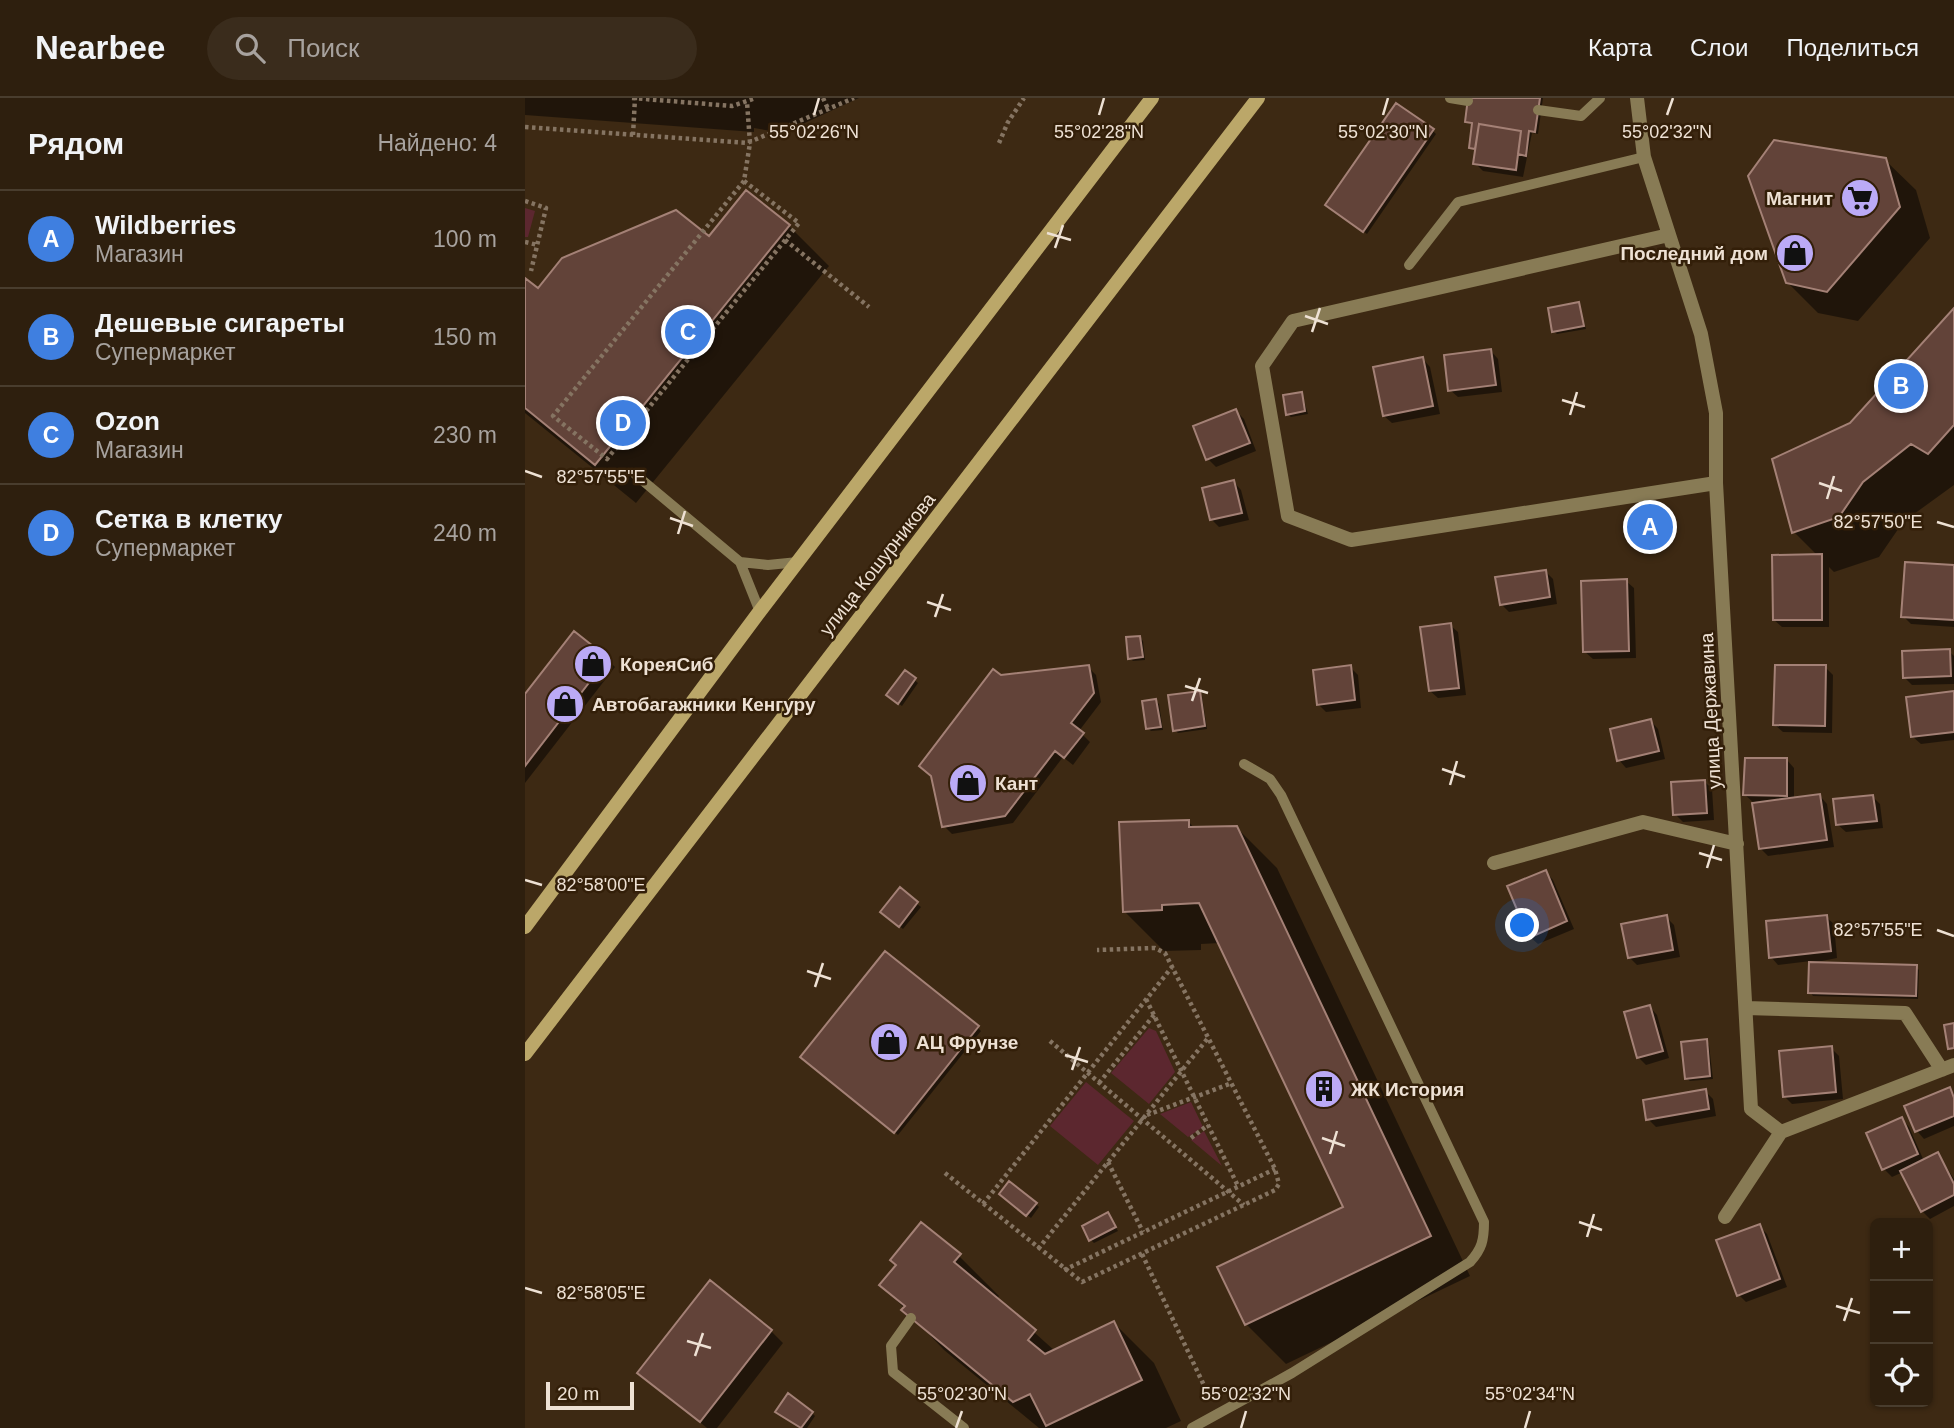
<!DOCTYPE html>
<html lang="ru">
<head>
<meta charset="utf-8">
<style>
  :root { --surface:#2e1f0e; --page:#3a2c1c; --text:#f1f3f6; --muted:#a7a29e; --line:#493d2e; --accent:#bbaaf6 }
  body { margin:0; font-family:Arial,sans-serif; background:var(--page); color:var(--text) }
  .controls { position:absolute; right:21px; bottom:21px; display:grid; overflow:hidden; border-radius:10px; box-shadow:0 2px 5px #0004 }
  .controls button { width:63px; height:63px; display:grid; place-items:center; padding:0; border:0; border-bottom:2px solid var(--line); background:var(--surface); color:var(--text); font:35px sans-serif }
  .scale { position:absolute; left:21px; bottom:18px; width:88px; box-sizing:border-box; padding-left:7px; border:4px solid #eee1d4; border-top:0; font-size:19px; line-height:24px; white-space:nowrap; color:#eee1d4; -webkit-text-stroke:5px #331f09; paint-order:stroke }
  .you { position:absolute; left:998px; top:828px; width:24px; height:24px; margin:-18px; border:5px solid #fff; border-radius:50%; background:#1a73e8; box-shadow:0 0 0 10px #1a73e833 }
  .badge { display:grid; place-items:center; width:46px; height:46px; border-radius:50%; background:var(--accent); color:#fff; font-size:23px; font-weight:700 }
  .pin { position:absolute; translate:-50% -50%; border:4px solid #fff; box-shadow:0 2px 7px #0006 }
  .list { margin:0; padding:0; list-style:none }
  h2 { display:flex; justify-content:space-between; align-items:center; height:91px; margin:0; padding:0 28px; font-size:30px }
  h2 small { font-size:23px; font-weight:400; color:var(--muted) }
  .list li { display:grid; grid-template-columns:46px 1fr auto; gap:21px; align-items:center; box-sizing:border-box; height:98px; padding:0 28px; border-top:2px solid var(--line) }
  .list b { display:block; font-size:26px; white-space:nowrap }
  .list p { margin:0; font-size:23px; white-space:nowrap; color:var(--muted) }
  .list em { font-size:23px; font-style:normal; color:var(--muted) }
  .icon { flex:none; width:38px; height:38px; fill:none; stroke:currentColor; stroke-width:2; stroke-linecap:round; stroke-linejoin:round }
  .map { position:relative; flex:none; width:1429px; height:1330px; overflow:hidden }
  header { display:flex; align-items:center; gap:42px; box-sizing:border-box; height:98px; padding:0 35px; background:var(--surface); border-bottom:2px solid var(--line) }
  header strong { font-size:33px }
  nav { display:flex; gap:38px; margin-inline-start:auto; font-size:24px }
  .search { width:490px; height:63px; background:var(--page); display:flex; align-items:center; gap:18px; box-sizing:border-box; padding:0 24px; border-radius:38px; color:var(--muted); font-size:26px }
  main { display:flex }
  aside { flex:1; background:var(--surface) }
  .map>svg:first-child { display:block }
</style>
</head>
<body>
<header>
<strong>Nearbee</strong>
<div class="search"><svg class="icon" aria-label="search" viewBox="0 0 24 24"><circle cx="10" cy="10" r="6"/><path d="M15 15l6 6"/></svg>Поиск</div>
<nav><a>Карта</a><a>Слои</a><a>Поделиться</a></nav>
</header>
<main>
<aside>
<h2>Рядом<small>Найдено: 4</small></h2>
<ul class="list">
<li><span class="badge" style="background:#3f7fe0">A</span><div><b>Wildberries</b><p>Магазин</p></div><em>100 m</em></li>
<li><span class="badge" style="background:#3f7fe0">B</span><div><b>Дешевые сигареты</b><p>Супермаркет</p></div><em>150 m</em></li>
<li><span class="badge" style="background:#3f7fe0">C</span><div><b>Ozon</b><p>Магазин</p></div><em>230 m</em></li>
<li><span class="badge" style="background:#3f7fe0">D</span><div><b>Сетка в клетку</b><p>Супермаркет</p></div><em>240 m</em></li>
</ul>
</aside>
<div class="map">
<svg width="1429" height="1330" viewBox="0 0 1429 1330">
  <rect width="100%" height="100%" fill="#3d2913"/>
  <!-- green -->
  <path fill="#5c272f" d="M 0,110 L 10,113 L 3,139 L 0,139 Z
    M 624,930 L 631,933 L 650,974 L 624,1006 L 586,975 Z
    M 561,984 L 609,1023 L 573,1067 L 525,1028 Z
    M 666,1004 L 678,1029 L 663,1039 L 635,1016 Z
    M 679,1033 L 697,1068 L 666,1042 Z"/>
  <!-- shadow -->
  <path fill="#0007" d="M 0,0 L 334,0 L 258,35 L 229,30 L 229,34 L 0,17 Z
    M 945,0 L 1018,0 L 1013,36 L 1007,35 L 998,79 L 958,73 L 950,65 L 952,53 L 945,49 L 948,27 L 942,24 Z
    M 908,33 L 911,36 L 842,136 L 806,110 Z
    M 1360,62 L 1391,92 L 1405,140 L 1333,223 L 1293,215 L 1262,184 Z
    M 264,128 L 304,168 L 111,405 L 0,315 L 0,182 L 13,193 L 184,141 Z
    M 1054,206 L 1061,231 L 1032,236 L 1028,233 Z
    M 1429,213 L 1429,387 L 1378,424 L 1354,459 L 1309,474 L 1304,469 L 1304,529 L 1257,529 L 1249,522 L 1293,458 L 1269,434 L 1326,326 Z
    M 966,253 L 973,261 L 977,294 L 933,299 L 925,292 Z
    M 898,261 L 905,269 L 915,316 L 867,325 L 859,318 Z
    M 777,296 L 783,316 L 766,319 L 762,316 Z
    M 711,313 L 719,321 L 731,353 L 691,369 L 683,361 Z
    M 709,384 L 716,392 L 724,422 L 694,429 L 686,421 Z
    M 1137,413 L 1140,416 L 1141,450 L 1117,450 L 1114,447 Z
    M 1382,466 L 1429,469 L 1429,529 L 1386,526 L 1378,518 Z
    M 1020,473 L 1028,481 L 1032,506 L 984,514 L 976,506 Z
    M 1101,483 L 1109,490 L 1111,560 L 1068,561 L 1060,554 Z
    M 925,527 L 933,534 L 941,597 L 913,600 L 905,593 Z
    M 614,539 L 618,543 L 620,562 L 608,563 L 605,560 Z
    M 1424,553 L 1429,558 L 1429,586 L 1387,587 L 1379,579 Z
    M 82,561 L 90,569 L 0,685 L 0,599 Z
    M 563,569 L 571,577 L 576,604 L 554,633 L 565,644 L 548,667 L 538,659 L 488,725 L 427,736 L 419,728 L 476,579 Z
    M 825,569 L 833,577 L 836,610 L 801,614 L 793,606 Z
    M 1300,569 L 1308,577 L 1307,635 L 1258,634 L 1250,627 Z
    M 381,575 L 393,585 L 377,608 L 367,601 Z
    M 674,594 L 677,598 L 682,631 L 653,635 L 650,632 Z
    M 1429,595 L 1429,642 L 1396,646 L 1388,639 L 1383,601 Z
    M 631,603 L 634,606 L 638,632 L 626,633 L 623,630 Z
    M 1126,623 L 1133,631 L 1140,661 L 1101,670 L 1094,662 Z
    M 1262,662 L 1269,670 L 1269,701 L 1295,698 L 1302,706 L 1309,749 L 1243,758 L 1235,750 L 1229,705 L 1220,697 Z
    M 1179,683 L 1187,691 L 1189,722 L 1158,724 L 1150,716 Z
    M 1348,699 L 1355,706 L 1358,730 L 1321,734 L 1313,727 Z
    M 664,724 L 670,731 L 711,729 L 752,770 L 945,1178 L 761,1266 L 721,1226 L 820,1110 L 695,845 L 676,846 L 676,852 L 639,853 L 599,813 Z
    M 1021,774 L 1028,782 L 1049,831 L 1013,846 L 1005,839 Z
    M 375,792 L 396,809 L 378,831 L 361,817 Z
    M 1141,819 L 1149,827 L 1155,859 L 1112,867 L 1104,859 Z
    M 1301,819 L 1309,826 L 1312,860 L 1287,865 L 1391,869 L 1394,872 L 1393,901 L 1288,898 L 1285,894 L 1286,863 L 1253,867 L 1246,859 Z
    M 1125,909 L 1132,917 L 1144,960 L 1121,967 L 1113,959 Z
    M 453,930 L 456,933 L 373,1037 L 280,963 Z
    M 1181,943 L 1184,947 L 1188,981 L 1165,983 L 1161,980 Z
    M 1306,950 L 1314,958 L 1318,1001 L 1267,1006 L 1259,998 Z
    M 1424,991 L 1429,996 L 1429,1028 L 1399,1041 L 1392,1033 Z
    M 1180,993 L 1188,1001 L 1191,1018 L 1131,1029 L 1123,1021 Z
    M 1377,1021 L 1384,1029 L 1399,1063 L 1413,1056 L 1429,1081 L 1429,1108 L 1405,1121 L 1397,1113 L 1378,1074 L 1367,1079 L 1359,1071 Z
    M 479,1099 L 511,1106 L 514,1109 L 506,1120 Z
    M 583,1117 L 593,1133 L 569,1145 L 566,1142 Z
    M 1234,1128 L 1242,1136 L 1262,1189 L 1221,1204 L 1214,1197 Z
    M 434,1158 L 474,1198 L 472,1201 L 530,1253 L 589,1225 L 629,1265 L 656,1323 L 641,1330 L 514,1330 L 419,1252 L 357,1187 Z
    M 246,1233 L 258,1245 L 192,1330 L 182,1330 L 114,1274 Z
    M 287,1315 L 290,1318 L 282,1330 L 274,1330 L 255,1317 Z"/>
  <!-- building -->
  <path fill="#624339" stroke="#a48176" stroke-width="2" d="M 943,0 L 1015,0 L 1010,34 L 1004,33 L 1001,58 L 993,56 L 996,33 L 954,26 L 950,51 L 944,50 L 947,25 L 940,24 Z
    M 871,5 L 909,31 L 838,134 L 800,107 Z
    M 954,26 L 996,33 L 991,72 L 948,66 Z
    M 1249,42 L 1361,60 L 1375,109 L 1302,194 L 1261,185 L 1223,78 Z
    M 221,92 L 265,127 L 70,367 L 0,310 L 0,180 L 13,190 L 37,160 L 151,112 L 184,138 Z
    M 1054,204 L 1059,228 L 1027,234 L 1023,210 Z
    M 1429,210 L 1429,327 L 1403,356 L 1386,346 L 1338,384 L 1314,419 L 1267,435 L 1247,361 L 1325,325 Z
    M 966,251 L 971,287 L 923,293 L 919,257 Z
    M 898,259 L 908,308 L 858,318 L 848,269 Z
    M 777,294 L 780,313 L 761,317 L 758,297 Z
    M 711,311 L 725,345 L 681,362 L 668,328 Z
    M 709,382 L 717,415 L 685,422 L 677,390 Z
    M 1138,411 L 1139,447 L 1112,448 L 1111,412 Z
    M 1297,456 L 1297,522 L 1248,522 L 1247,457 Z
    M 1380,464 L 1429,467 L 1429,522 L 1376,519 Z
    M 1021,472 L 1025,499 L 975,507 L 970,479 Z
    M 1102,481 L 1104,553 L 1058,554 L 1056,483 Z
    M 926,525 L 934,590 L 904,593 L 895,529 Z
    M 49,533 L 83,560 L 0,668 L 0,596 Z
    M 615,538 L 618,559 L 603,561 L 601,539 Z
    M 1425,551 L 1426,578 L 1378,580 L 1377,553 Z
    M 564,567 L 569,595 L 546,625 L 559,635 L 539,660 L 530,653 L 480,718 L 417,729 L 406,678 L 394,668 L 468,571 L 476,577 Z
    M 826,567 L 830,602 L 792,607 L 788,572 Z
    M 1250,567 L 1301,567 L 1300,628 L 1248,627 Z
    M 380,572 L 391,580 L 373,606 L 361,597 Z
    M 675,593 L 680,628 L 648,633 L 643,597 Z
    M 1429,593 L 1429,634 L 1386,639 L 1381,599 Z
    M 631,601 L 636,629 L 621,631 L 617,603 Z
    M 1126,621 L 1134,653 L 1092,663 L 1085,631 Z
    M 1220,660 L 1262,660 L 1262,698 L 1218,697 Z
    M 1180,682 L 1182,715 L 1148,717 L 1146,684 Z
    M 1295,696 L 1302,742 L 1234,751 L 1227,705 Z
    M 1348,697 L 1352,723 L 1311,727 L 1308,701 Z
    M 664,722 L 664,729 L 712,728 L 906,1138 L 720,1227 L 692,1169 L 818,1109 L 674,805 L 637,807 L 637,812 L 598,814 L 594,724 Z
    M 1021,772 L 1042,823 L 1004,840 L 982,788 Z
    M 375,789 L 393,804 L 374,829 L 355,814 Z
    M 1142,817 L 1148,852 L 1103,860 L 1096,826 Z
    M 1302,817 L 1306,853 L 1244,860 L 1241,823 Z
    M 360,853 L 454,928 L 369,1035 L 275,959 Z
    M 1284,864 L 1392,867 L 1391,898 L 1283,895 Z
    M 1125,907 L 1138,953 L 1112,960 L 1099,914 Z
    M 1429,925 L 1429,950 L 1423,951 L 1419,927 Z
    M 1182,941 L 1185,978 L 1160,981 L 1156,944 Z
    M 1307,948 L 1311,994 L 1258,999 L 1254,953 Z
    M 1425,989 L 1429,1000 L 1429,1018 L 1390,1034 L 1379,1008 Z
    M 1181,991 L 1184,1011 L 1121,1022 L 1118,1002 Z
    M 1377,1019 L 1393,1056 L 1357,1072 L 1341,1035 Z
    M 1413,1054 L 1429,1086 L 1429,1097 L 1396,1114 L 1375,1073 Z
    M 484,1083 L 512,1105 L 501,1118 L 474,1096 Z
    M 583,1114 L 591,1129 L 564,1143 L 557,1128 Z
    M 396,1124 L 436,1156 L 429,1164 L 511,1232 L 503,1242 L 520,1256 L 589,1223 L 617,1282 L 521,1328 L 505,1296 L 488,1304 L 376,1212 L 380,1208 L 354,1187 L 371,1167 L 365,1162 Z
    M 1235,1126 L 1255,1181 L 1212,1198 L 1191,1142 Z
    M 185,1182 L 247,1232 L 175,1324 L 112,1275 Z
    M 263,1295 L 288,1314 L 276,1330 L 250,1314 Z"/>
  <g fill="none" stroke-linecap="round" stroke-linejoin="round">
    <!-- path -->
    <path stroke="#857462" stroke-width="4.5" stroke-dasharray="3.5 3.5" stroke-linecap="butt" d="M 107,0 L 207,8 L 231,0
      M 298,0 L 304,13
      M 0,29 L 222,45 L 329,0
      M 108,37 L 110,0
      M 474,45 L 483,24 L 499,0
      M 219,83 L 274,125 L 82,361 L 28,318 L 219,83 L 225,45 L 222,4
      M 0,103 L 21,110 L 6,173
      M 260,142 L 344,209
      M 0,144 L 13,147
      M 621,901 L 713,1088
      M 525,943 L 719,1107
      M 574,985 L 629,917
      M 622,1017 L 707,985
      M 666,1040 L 683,1027
      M 583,1064 L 618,1134
      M 420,1075 L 557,1184 L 750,1092 L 754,1086 L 750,1071 L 640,855 L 630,850 L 572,852
      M 458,1106 L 647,869
      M 513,1151 L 683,940
      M 617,1156 L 684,1298
      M 539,1172 L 750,1071"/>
    <!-- lane -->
    <path stroke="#887b55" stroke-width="10" d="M 925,0 L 943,3
      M 1013,12 L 1056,18 L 1075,0
      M 884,167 L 933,104 L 1119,59
      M 111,377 L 215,464 L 235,514
      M 215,464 L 243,467 L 273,464
      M 386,1220 L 366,1248 L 368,1274 L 439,1330
      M 667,1330 L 767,1275 L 945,1164 C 957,1151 959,1142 959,1124 L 756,697 L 745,681 L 719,666"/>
    <!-- street -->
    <path stroke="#887b55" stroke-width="14" d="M 1112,0 L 1119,59 L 1176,236 L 1191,315 L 1191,385 L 1226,1011 L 1256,1034 L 1429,967
      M 1144,137 L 768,223 L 737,268 L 763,418 L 826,442 L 1191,385
      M 969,765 L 1118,724 L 1212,746
      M 1221,910 L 1380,915 L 1417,972
      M 1200,1119 L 1256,1034"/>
    <!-- secondary -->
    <path stroke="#bba769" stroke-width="14" d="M 0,829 L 232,517 L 627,0
      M 0,956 L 733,0"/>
  </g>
  <!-- ticks -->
  <path fill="none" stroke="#eee1d4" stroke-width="2.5" d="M 289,17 L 294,0M 574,17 L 579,0M 858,17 L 863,0M 1142,17 L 1148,0M 522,135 L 546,142M 530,150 L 538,127M 780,218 L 803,226M 787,234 L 795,210M 1037,302 L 1060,309M 1045,317 L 1052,294M 0,373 L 17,379M 1294,385 L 1317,393M 1302,401 L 1309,378M 145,420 L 168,428M 1412,424 L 1429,429M 153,436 L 160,413M 402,504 L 426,512M 410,519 L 418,496M 660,588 L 683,595M 667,603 L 675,580M 917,671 L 940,679M 925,687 L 932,663M 1174,755 L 1197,762M 1182,770 L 1189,747M 0,782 L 17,787M 1412,832 L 1429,838M 282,873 L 306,881M 290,889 L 298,865M 540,957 L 563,964M 547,972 L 555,949M 797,1040 L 820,1048M 805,1056 L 812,1033M 1054,1124 L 1077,1132M 1062,1139 L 1069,1116M 0,1190 L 17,1195M 1311,1208 L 1335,1215M 1319,1223 L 1327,1200M 162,1243 L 186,1250M 170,1258 L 178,1235M 431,1330 L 437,1313M 716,1330 L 721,1313M 1000,1330 L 1005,1313"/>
  <!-- icons -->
  <defs>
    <symbol id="supermarket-disc" viewBox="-11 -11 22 22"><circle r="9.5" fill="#bbaaf6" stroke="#331f09"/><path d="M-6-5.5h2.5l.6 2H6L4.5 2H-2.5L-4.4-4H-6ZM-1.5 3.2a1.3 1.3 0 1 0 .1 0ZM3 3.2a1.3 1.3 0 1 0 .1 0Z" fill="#111"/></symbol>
    <symbol id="shop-disc" viewBox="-11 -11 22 22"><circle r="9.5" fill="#bbaaf6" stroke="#331f09"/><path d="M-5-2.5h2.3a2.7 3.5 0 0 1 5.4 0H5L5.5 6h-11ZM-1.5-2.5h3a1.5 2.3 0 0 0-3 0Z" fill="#111"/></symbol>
    <symbol id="building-disc" viewBox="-11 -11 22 22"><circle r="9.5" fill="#bbaaf6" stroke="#331f09"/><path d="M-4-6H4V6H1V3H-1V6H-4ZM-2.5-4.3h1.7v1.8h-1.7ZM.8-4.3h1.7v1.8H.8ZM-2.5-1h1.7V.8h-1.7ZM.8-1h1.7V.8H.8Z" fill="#111"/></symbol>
  </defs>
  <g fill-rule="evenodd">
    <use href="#supermarket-disc" x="1313" y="78" width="44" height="44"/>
    <use href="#shop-disc" x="1248" y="133" width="44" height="44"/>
    <use href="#shop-disc" x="46" y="544" width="44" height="44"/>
    <use href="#shop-disc" x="18" y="584" width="44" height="44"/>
    <use href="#shop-disc" x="421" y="663" width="44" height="44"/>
    <use href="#shop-disc" x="342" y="922" width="44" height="44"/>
    <use href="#building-disc" x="777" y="969" width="44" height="44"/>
  </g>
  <g text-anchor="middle" stroke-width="5" stroke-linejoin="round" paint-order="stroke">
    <!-- poi labels -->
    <g font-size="19" font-weight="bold" fill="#eee1d4" stroke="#331f09" text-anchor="start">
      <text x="1308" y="107" text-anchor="end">Магнит</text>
      <text x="1243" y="162" text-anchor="end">Последний дом</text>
      <text x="95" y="573">КореяСиб</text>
      <text x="67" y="613">Автобагажники Кенгуру</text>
      <text x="470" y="692">Кант</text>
      <text x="391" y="951">АЦ Фрунзе</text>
      <text x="826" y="998">ЖК История</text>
    </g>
    <!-- street labels -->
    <g font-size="19" fill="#eee1d4" stroke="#331f09">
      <text transform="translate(352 466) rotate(-52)" y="7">улица Кошурникова</text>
      <text transform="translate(1185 613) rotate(-93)" y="7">улица Державина</text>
    </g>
  </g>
  <g font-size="18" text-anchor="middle" fill="#eee1d4" stroke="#331f09" stroke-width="5" stroke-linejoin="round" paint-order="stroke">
    <text x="289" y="40">55°02'26"N</text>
    <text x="574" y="40">55°02'28"N</text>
    <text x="858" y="40">55°02'30"N</text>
    <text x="1142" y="40">55°02'32"N</text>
    <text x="76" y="385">82°57'55"E</text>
    <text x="1353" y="430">82°57'50"E</text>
    <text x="76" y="793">82°58'00"E</text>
    <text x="1353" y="838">82°57'55"E</text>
    <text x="76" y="1201">82°58'05"E</text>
    <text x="437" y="1302">55°02'30"N</text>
    <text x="721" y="1302">55°02'32"N</text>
    <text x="1005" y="1302">55°02'34"N</text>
  </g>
</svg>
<div class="controls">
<button>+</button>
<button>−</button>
<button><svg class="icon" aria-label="locate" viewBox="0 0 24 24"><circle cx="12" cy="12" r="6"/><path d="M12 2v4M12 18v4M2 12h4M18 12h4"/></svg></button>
</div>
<div class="scale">20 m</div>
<div class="you"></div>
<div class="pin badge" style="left:1125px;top:429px;background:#3f7fe0">A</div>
<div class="pin badge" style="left:1376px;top:288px;background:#3f7fe0">B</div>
<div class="pin badge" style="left:163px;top:234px;background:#3f7fe0">C</div>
<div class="pin badge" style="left:98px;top:325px;background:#3f7fe0">D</div>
</div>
</main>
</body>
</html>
